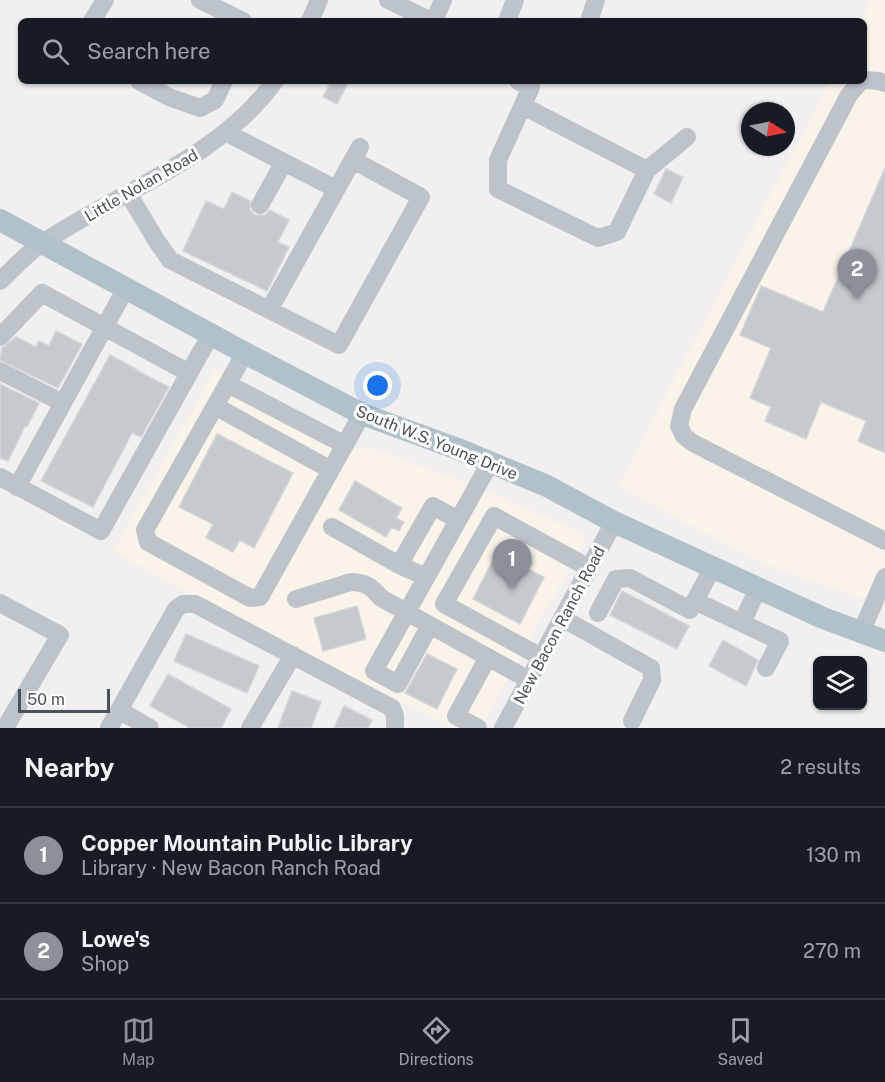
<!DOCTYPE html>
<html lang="en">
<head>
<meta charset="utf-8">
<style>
  :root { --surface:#171b24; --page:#242831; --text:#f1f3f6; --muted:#9ea1a6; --line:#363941; --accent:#8c9099 }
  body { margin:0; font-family:"Public Sans",sans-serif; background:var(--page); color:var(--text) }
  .controls { position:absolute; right:18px; bottom:18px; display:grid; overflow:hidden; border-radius:9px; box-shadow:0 2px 4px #0004 }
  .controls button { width:54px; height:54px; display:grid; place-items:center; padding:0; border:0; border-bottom:2px solid var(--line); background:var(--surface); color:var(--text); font:30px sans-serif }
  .compass { position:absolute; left:741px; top:102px; width:54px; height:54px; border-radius:50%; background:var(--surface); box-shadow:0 2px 4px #0004; rotate:100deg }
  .scale { position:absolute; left:18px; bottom:15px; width:92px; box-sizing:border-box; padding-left:6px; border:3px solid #49545a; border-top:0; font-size:16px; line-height:21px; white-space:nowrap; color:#49545a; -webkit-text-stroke:4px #fff; paint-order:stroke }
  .you { position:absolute; left:378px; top:386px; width:21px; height:21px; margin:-15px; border:4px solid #fff; border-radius:50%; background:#1a73e8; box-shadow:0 0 0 9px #1a73e833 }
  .badge { display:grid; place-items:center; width:39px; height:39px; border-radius:50%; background:var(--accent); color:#fff; font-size:20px; font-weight:700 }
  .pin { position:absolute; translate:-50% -50px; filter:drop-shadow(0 2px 3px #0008) }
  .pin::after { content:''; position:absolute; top:32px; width:21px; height:18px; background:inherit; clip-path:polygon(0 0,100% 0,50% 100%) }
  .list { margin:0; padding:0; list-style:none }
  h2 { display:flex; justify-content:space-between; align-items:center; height:78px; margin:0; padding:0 24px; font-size:26px }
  h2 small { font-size:20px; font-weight:400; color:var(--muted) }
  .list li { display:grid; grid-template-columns:39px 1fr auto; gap:18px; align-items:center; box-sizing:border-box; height:96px; padding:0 24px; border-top:2px solid var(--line) }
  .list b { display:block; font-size:22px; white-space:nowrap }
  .list p { margin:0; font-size:20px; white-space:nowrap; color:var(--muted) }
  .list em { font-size:20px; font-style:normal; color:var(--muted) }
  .icon { flex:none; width:33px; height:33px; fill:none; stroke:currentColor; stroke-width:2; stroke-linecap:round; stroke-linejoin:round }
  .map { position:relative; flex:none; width:885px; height:728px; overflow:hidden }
  .search { position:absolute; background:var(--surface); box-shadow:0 2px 4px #0004; left:18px; right:18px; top:18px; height:66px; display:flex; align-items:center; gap:15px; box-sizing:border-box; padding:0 21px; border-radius:9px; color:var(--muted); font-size:22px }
  .sheet { height:270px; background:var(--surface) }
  nav { display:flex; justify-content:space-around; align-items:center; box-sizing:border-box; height:84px; border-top:2px solid var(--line); background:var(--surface); font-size:16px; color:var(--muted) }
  nav a { display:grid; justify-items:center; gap:3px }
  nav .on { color:var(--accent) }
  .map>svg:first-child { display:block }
</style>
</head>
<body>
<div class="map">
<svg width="885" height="728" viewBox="0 0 885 728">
  <rect width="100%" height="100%" fill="#f1efef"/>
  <!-- commercial -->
  <path fill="#faf3ea" d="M 872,0 L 885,0 L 885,605 L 856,597 L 762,563 L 618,487 L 830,81 L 864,81 L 864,21 L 861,21 Z
    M 215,370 L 355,448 L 374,449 L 485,489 L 587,536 L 481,728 L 453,728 L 179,589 L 113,551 Z"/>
  <!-- building -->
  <path fill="#c6cace" stroke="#d3d6d9" stroke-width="1.5" d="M 331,81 L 349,81 L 337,104 L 323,97 Z
    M 885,168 L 885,453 L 858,441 L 866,421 L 821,402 L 806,439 L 765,421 L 771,407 L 750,398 L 771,348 L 740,335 L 761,286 L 823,312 Z
    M 666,169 L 683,177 L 671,203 L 654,194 Z
    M 232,192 L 250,201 L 250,210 L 255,215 L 265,215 L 270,210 L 289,220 L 278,242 L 289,247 L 267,291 L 183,251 L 206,201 L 224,209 Z
    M 56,331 L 82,344 L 58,388 L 0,360 L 2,348 L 16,337 L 36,347 L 39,341 L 49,346 Z
    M 110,355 L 136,369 L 136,370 L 169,387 L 141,437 L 132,433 L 93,507 L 41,481 Z
    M 0,384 L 39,403 L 27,427 L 25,426 L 8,461 L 0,458 Z
    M 217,434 L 293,473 L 254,548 L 240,540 L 233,552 L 206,538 L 213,524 L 179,507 Z
    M 355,481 L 402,508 L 396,518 L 404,522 L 399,531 L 392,527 L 386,537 L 339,510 Z
    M 497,552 L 515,561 L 518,555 L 532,562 L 528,569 L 544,577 L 520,624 L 473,599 Z
    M 622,591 L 689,626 L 677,649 L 610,615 Z
    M 357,606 L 366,639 L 323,651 L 314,618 Z
    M 186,634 L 259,666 L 247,693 L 174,661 Z
    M 723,640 L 758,660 L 746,686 L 709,666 Z
    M 427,654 L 457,669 L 437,709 L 405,693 Z
    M 168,674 L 231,709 L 221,728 L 190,728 L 150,706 Z
    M 292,691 L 321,702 L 311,728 L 278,728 Z
    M 344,706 L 372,720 L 368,728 L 334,728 Z"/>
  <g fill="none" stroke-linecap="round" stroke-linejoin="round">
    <!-- minor -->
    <path stroke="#bcc4ca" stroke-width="18" d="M 200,0 L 243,21
      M 388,0 L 431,21
      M 92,21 L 105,0
      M 310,21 L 319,0
      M 434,21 L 443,0
      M 507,21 L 515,0
      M 589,21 L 596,0
      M 864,80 L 879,81 L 885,83
      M 139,81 L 169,97 L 200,108 L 215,100 L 224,81
      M 518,81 L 531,87 L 498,160 L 498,189 L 598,238 L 617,232 L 647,170 L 687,137
      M 861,81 L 849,95 L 683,409 L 679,426 L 684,436 L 693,443 L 885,541
      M 523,106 L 647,170
      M 227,133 L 336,189
      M 128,193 L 156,240 L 170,260 L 339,345 L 421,197 L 353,160
      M 260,205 L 284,162
      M 0,281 C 14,268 28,252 44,242 C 122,190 218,159 275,81
      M 269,310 L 360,147
      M 0,337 L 42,293 L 189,373
      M 245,353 L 145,530 L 148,542 L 250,598 L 260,597 L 362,414
      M 0,371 L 63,403 L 126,288
      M 228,384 L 345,445
      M 215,406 L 331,470
      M 0,477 L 101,531 L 211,334
      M 17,487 L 63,403
      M 332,527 L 399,565 L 426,577
      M 399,565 L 433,506 L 458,520
      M 296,599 L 351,582 C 365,582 372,587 381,598 L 529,680
      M 695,601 L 780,641 L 766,668
      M 0,603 L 60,635 L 5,728
      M 598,613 L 616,579 L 630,578 L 690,610 L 713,567
      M 562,618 L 651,668 L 652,680 L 632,721
      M 742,623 L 758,588
      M 430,625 L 398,684 L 374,671 L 490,463
      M 861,633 L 885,577
      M 541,657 L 444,604 L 494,516 L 589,568
      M 119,710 L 150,728
      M 109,728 L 176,609 L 183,604 L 195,604 L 392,708 L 395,716 L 395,728
      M 250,728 L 293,655
      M 478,728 L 456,716 L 488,657
      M 503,728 L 614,522"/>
    <!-- major -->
    <path stroke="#b1c1ca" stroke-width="22" d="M 0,220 L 245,353 L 362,414 L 458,449 L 547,486 L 614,522 L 823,618 L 885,641"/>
  </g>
  <g text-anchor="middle" stroke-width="6" stroke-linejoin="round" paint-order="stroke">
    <!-- street labels -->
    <g font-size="16" fill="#49545a" stroke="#fff">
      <text transform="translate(141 185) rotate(-30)" y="6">Little Nolan Road</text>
      <text transform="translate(437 442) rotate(22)" y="6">South W.S. Young Drive</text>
      <text transform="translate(559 625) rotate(-62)" y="6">New Bacon Ranch Road</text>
    </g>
  </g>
</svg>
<div class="controls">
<button><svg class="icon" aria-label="layers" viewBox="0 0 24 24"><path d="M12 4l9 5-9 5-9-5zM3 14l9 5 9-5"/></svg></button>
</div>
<svg class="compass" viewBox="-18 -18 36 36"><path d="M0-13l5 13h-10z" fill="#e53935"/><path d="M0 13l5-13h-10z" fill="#9ea1a6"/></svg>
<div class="scale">50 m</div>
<div class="you"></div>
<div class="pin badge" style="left:512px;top:589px">1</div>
<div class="pin badge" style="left:857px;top:299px">2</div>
<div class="search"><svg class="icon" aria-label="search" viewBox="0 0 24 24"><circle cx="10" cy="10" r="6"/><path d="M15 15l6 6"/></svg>Search here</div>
</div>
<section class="sheet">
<h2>Nearby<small>2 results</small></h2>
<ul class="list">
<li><span class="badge">1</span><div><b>Copper Mountain Public Library</b><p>Library · New Bacon Ranch Road</p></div><em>130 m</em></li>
<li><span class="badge">2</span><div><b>Lowe's</b><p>Shop</p></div><em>270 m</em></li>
</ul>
</section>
<nav>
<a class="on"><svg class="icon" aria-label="map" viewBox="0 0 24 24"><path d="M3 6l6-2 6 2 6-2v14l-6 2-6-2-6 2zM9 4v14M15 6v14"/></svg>Map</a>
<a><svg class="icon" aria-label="directions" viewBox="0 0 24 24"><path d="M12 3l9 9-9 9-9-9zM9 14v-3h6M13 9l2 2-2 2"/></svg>Directions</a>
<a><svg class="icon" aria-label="saved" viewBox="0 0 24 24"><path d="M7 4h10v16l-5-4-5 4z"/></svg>Saved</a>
</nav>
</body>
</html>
